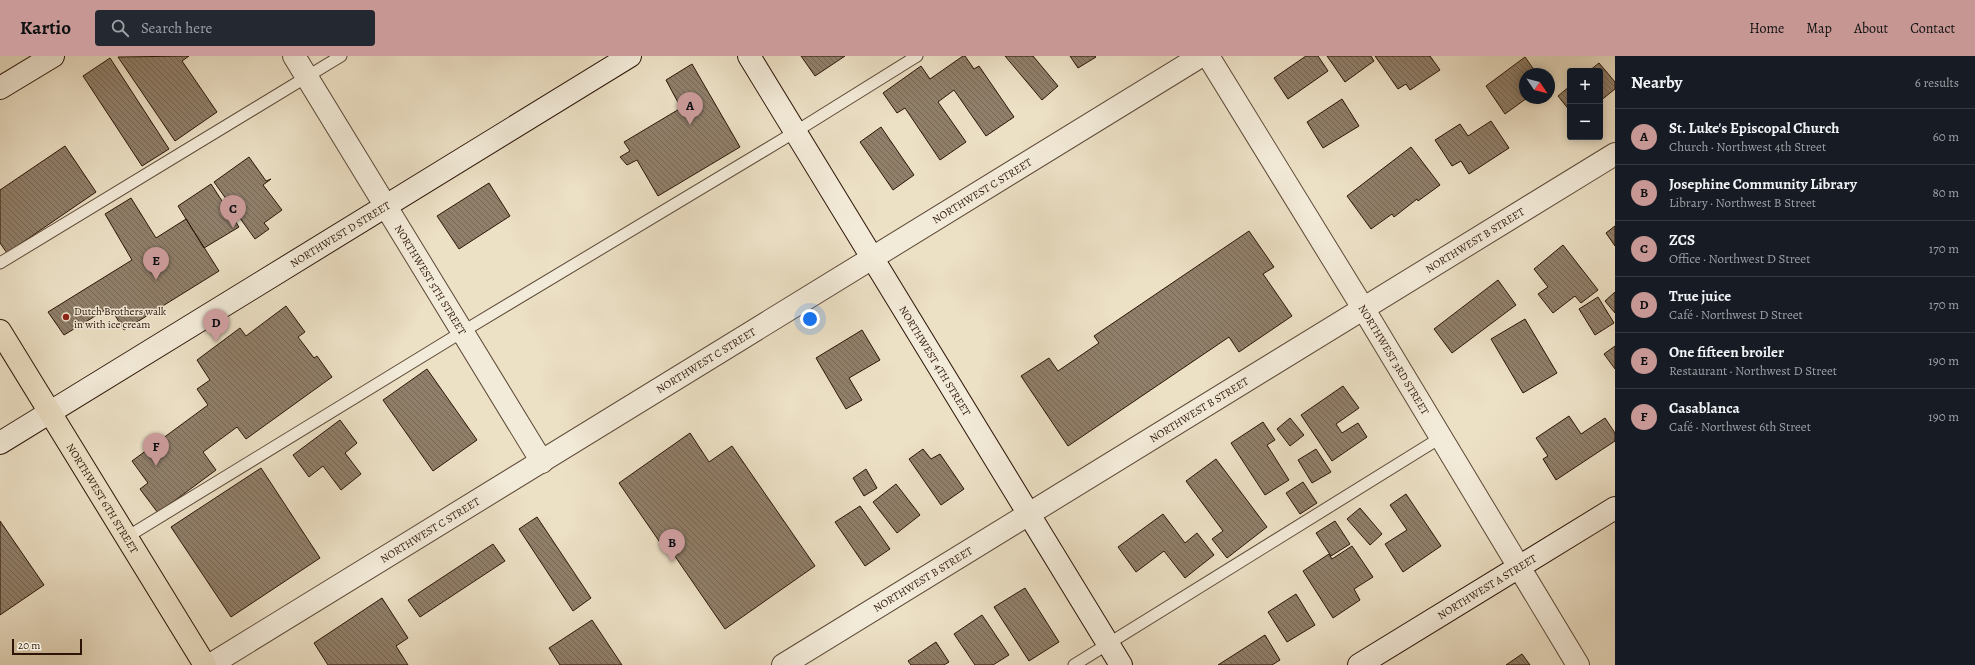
<!DOCTYPE html>
<html lang="en">
<head>
<meta charset="utf-8">
<style>
  :root { --surface:#171b24; --page:#242831; --text:#f1f3f6; --muted:#9ea1a6; --line:#363941; --accent:#c59692 }
  body { margin:0; font-family:Alegreya,serif; background:var(--page); color:var(--text) }
  .controls { position:absolute; right:12px; top:12px; display:grid; overflow:hidden; border-radius:4px; box-shadow:0 2px 10px #0003 }
  .controls button { width:36px; height:36px; display:grid; place-items:center; padding:0; border:0; border-bottom:1px solid var(--line); background:var(--surface); color:var(--text); font:20px sans-serif }
  .compass { position:absolute; left:1519px; top:12px; width:36px; height:36px; border-radius:50%; background:var(--surface); box-shadow:0 2px 10px #0003; rotate:125deg }
  .scale { position:absolute; left:12px; bottom:10px; width:70px; box-sizing:border-box; padding-left:4px; border:2px solid #2c1507; border-top:0; font-size:11px; line-height:14px; white-space:nowrap; color:#2c1507; -webkit-text-stroke:3px #f3ebd9; paint-order:stroke }
  .you { position:absolute; left:810px; top:263px; width:14px; height:14px; margin:-10px; border:3px solid #fff; border-radius:50%; background:#1a73e8; box-shadow:0 0 0 6px #1a73e833 }
  .badge { display:grid; place-items:center; width:26px; height:26px; border-radius:50%; background:var(--accent); color:#111; font-size:13px; font-weight:700 }
  .pin { position:absolute; translate:-50% -33px; filter:drop-shadow(0 1px 2px #0008) }
  .pin::after { content:''; position:absolute; top:21px; width:14px; height:12px; background:inherit; clip-path:polygon(0 0,100% 0,50% 100%) }
  .list { margin:0; padding:0; list-style:none }
  h2 { display:flex; justify-content:space-between; align-items:center; height:52px; margin:0; padding:0 16px; font-size:17px }
  h2 small { font-size:13px; font-weight:400; color:var(--muted) }
  .list li { display:grid; grid-template-columns:26px 1fr auto; gap:12px; align-items:center; box-sizing:border-box; height:56px; padding:0 16px; border-top:1px solid var(--line) }
  .list b { display:block; font-size:15px; white-space:nowrap }
  .list p { margin:0; font-size:13px; white-space:nowrap; color:var(--muted) }
  .list em { font-size:13px; font-style:normal; color:var(--muted) }
  .icon { flex:none; width:22px; height:22px; fill:none; stroke:currentColor; stroke-width:2; stroke-linecap:round; stroke-linejoin:round }
  .map { position:relative; flex:none; width:1615px; height:609px; overflow:hidden }
  header { display:flex; align-items:center; gap:24px; box-sizing:border-box; height:56px; padding:0 20px; background:var(--accent); color:#111 }
  header strong { font-size:19px }
  nav { display:flex; gap:22px; margin-inline-start:auto; font-size:14px }
  .search { width:280px; height:36px; background:var(--page); display:flex; align-items:center; gap:10px; box-sizing:border-box; padding:0 14px; border-radius:4px; color:var(--muted); font-size:15px }
  main { display:flex }
  aside { flex:1; background:var(--surface) }
  .map>svg:first-child { display:block }
</style>
</head>
<body>
<header>
<strong>Kartio</strong>
<div class="search"><svg class="icon" aria-label="search" viewBox="0 0 24 24"><circle cx="10" cy="10" r="6"/><path d="M15 15l6 6"/></svg>Search here</div>
<nav><a>Home</a><a>Map</a><a>About</a><a>Contact</a></nav>
</header>
<main>
<div class="map">
<svg width="1615" height="609" viewBox="0 0 1615 609">
  <defs>
    <pattern id="building-back-hatch" width="6" height="6" patternUnits="userSpaceOnUse"><rect width="6" height="6" fill="#907f6a"/><path d="M-1 5l2 2M0 0l6 6M5-1l2 2" fill="none" stroke="#766755"/></pattern>
  </defs>
  <rect width="100%" height="100%" fill="#ece0c5"/>
  <filter id="stains"><feTurbulence type="fractalNoise" baseFrequency=".005" numOctaves="4"/><feColorMatrix values="0 0 0 0 .2 0 0 0 0 .09 0 0 0 0 .02 0 0 0 .5 -.17"/></filter>
  <radialGradient id="worn" r=".72"><stop offset=".6" stop-color="#630" stop-opacity="0"/><stop offset="1" stop-color="#630" stop-opacity=".3"/></radialGradient>
  <!-- building -->
  <path fill="url(#building-back-hatch)" stroke="#2c1507" d="M 189,0 L 182,5 L 217,56 L 175,85 L 118,1 Z
    M 801,0 L 845,0 L 815,20 Z
    M 963,0 L 965,0 L 974,13 L 979,10 L 1014,61 L 986,80 L 954,34 L 938,46 L 966,86 L 940,104 L 905,52 L 897,57 L 883,37 L 921,10 L 930,23 Z
    M 1005,0 L 1033,0 L 1058,30 L 1042,44 Z
    M 1070,0 L 1095,0 L 1096,1 L 1078,12 Z
    M 1306,0 L 1318,0 L 1328,15 L 1288,43 L 1274,22 Z
    M 1327,0 L 1371,0 L 1374,5 L 1345,26 Z
    M 1375,0 L 1430,0 L 1440,14 L 1410,34 L 1406,28 L 1398,33 Z
    M 1525,1 L 1537,18 L 1525,18 L 1525,42 L 1527,42 L 1505,58 L 1486,30 Z
    M 110,2 L 169,93 L 142,110 L 83,20 Z
    M 1599,7 L 1615,26 L 1615,33 L 1600,45 L 1600,15 L 1589,15 Z
    M 692,8 L 740,91 L 658,140 L 637,104 L 627,109 L 620,101 L 630,95 L 624,86 L 681,52 L 666,24 Z
    M 1570,30 L 1570,55 L 1558,40 Z
    M 1342,43 L 1359,70 L 1323,92 L 1307,66 Z
    M 1491,65 L 1509,92 L 1469,118 L 1461,105 L 1452,110 L 1435,84 L 1460,68 L 1468,80 Z
    M 881,71 L 914,119 L 893,134 L 860,86 Z
    M 65,90 L 96,136 L 7,197 L 0,187 L 0,134 Z
    M 1411,91 L 1440,129 L 1418,145 L 1417,143 L 1394,161 L 1392,158 L 1371,173 L 1347,140 Z
    M 249,101 L 266,125 L 271,123 L 263,129 L 282,154 L 264,167 L 269,173 L 255,183 L 214,126 Z
    M 489,127 L 510,160 L 459,193 L 437,160 Z
    M 211,128 L 239,171 L 204,192 L 178,150 Z
    M 131,142 L 156,182 L 186,163 L 219,215 L 124,274 L 110,251 L 64,279 L 48,256 L 132,204 L 105,158 Z
    M 1615,170 L 1615,190 L 1606,177 Z
    M 1249,175 L 1274,211 L 1263,218 L 1292,260 L 1239,296 L 1229,281 L 1068,390 L 1021,320 L 1049,302 L 1058,315 L 1099,287 L 1094,280 Z
    M 1563,189 L 1598,234 L 1581,247 L 1575,240 L 1553,257 L 1538,238 L 1548,231 L 1534,213 Z
    M 1498,224 L 1516,249 L 1452,297 L 1434,273 Z
    M 1615,236 L 1615,257 L 1605,245 Z
    M 1598,241 L 1614,267 L 1595,279 L 1579,253 Z
    M 286,250 L 305,276 L 298,281 L 314,302 L 317,300 L 332,321 L 246,383 L 237,371 L 203,396 L 216,414 L 158,457 L 140,433 L 148,427 L 132,405 L 208,349 L 197,333 L 210,324 L 197,304 L 240,272 L 246,280 Z
    M 1525,263 L 1557,317 L 1523,337 L 1491,283 Z
    M 862,274 L 880,304 L 849,322 L 862,344 L 846,353 L 816,302 Z
    M 1615,290 L 1615,313 L 1604,298 Z
    M 427,313 L 477,384 L 433,415 L 383,344 Z
    M 1343,330 L 1359,352 L 1336,368 L 1342,377 L 1358,367 L 1367,381 L 1332,405 L 1301,359 Z
    M 1569,360 L 1581,378 L 1605,362 L 1615,377 L 1615,385 L 1556,424 L 1543,403 L 1548,400 L 1536,382 Z
    M 1290,362 L 1304,379 L 1290,390 L 1277,373 Z
    M 340,364 L 357,387 L 345,397 L 361,418 L 341,434 L 323,410 L 309,421 L 293,399 Z
    M 1263,366 L 1275,384 L 1267,389 L 1289,424 L 1265,439 L 1231,387 Z
    M 690,377 L 709,406 L 732,390 L 815,510 L 725,573 L 672,496 L 668,498 L 619,427 Z
    M 923,393 L 931,403 L 940,398 L 964,433 L 941,449 L 909,403 Z
    M 1316,393 L 1331,416 L 1312,427 L 1298,404 Z
    M 1216,403 L 1267,471 L 1227,502 L 1212,483 L 1223,475 L 1186,425 Z
    M 261,412 L 320,502 L 231,561 L 171,471 Z
    M 866,413 L 877,432 L 864,440 L 853,422 Z
    M 1303,426 L 1317,447 L 1300,458 L 1286,437 Z
    M 896,428 L 920,459 L 897,477 L 873,446 Z
    M 1406,438 L 1441,490 L 1403,516 L 1385,488 L 1407,474 L 1390,449 Z
    M 860,450 L 890,493 L 865,510 L 835,466 Z
    M 1360,452 L 1382,478 L 1370,489 L 1347,463 Z
    M 1163,458 L 1185,487 L 1197,477 L 1214,499 L 1185,522 L 1164,495 L 1136,516 L 1118,491 Z
    M 537,461 L 591,542 L 573,555 L 519,473 Z
    M 0,465 L 44,529 L 0,559 Z
    M 1335,465 L 1350,488 L 1331,500 L 1316,477 Z
    M 493,488 L 505,505 L 420,561 L 408,544 Z
    M 1352,490 L 1373,521 L 1354,533 L 1360,544 L 1333,562 L 1303,515 L 1329,498 L 1332,503 Z
    M 1025,532 L 1059,586 L 1029,605 L 994,551 Z
    M 1296,538 L 1315,569 L 1287,586 L 1268,556 Z
    M 382,542 L 408,582 L 396,590 L 408,609 L 328,609 L 314,587 Z
    M 982,559 L 1009,599 L 993,609 L 975,609 L 954,578 Z
    M 592,564 L 622,609 L 560,609 L 549,592 Z
    M 1265,579 L 1280,604 L 1272,609 L 1218,609 Z
    M 936,586 L 949,606 L 944,609 L 911,609 L 908,605 Z
    M 1522,598 L 1530,609 L 1506,609 Z"/>
  <g fill="none" stroke-linecap="round" stroke-linejoin="round">
    <defs>
      <path id="lane" d="M 0,207 L 341,0
        M 127,481 L 462,276 L 795,76 L 917,0
        M 1074,609 L 1440,382"/>
      <g id="street">
        <path id="s1" d="M 294,0 L 542,406"/>
        <path id="s2" d="M 1208,0 L 1363,252 L 1578,609"/>
        <path id="s3" d="M 210,609 L 1201,0"/>
        <path id="s4" d="M 783,609 L 1615,98"/>
      </g>
      <g id="secondary">
        <path id="s5" d="M 749,0 L 1121,609"/>
        <path d="M 0,32 L 53,0"/>
        <path id="s6" d="M 0,387 L 630,0"/>
        <path id="s7" d="M 1359,609 L 1615,452"/>
      </g>
      <g id="highway">
        <path id="s8" d="M 0,275 L 205,609"/>
      </g>
    </defs>
    <!-- lane casing -->
    <use href="#lane" stroke="#5c4836" stroke-width="13"/>
    <!-- street casing -->
    <use href="#street" stroke="#5c4836" stroke-width="24"/>
    <!-- secondary casing -->
    <use href="#secondary" stroke="#2c1507" stroke-width="24"/>
    <!-- highway casing -->
    <use href="#highway" stroke="#2c1507" stroke-width="24"/>
    <!-- lane -->
    <use href="#lane" stroke="#f3ebd9" stroke-width="11"/>
    <!-- street -->
    <use href="#street" stroke="#f3ebd9" stroke-width="22"/>
    <!-- secondary -->
    <use href="#secondary" stroke="#f3ebd9" stroke-width="22"/>
    <!-- highway -->
    <use href="#highway" stroke="#ece0c5" stroke-width="22"/>
  </g>
  <!-- markers -->
  <circle fill="#8f2418" stroke="#f3ebd9" stroke-width="1.5" cx="66" cy="261" r="4"/>
  <g text-anchor="middle" stroke-width="3" stroke-linejoin="round" paint-order="stroke">
    <!-- street labels -->
    <g font-size="11" fill="#2c1507" stroke="#f3ebd9">
      <text dy="4" stroke="none"><textPath href="#s3" startOffset="906">NORTHWEST C STREET</textPath></text>
      <text dy="4" stroke="none"><textPath href="#s6" startOffset="399">NORTHWEST D STREET</textPath></text>
      <text dy="4" stroke="none"><textPath href="#s4" startOffset="812">NORTHWEST B STREET</textPath></text>
      <text dy="4" stroke="none"><textPath href="#s1" startOffset="262">NORTHWEST 5TH STREET</textPath></text>
      <text dy="4" stroke="none"><textPath href="#s5" startOffset="357">NORTHWEST 4TH STREET</textPath></text>
      <text dy="4" stroke="none"><textPath href="#s2" startOffset="356">NORTHWEST 3RD STREET</textPath></text>
      <text dy="4" stroke="none"><textPath href="#s3" startOffset="582">NORTHWEST C STREET</textPath></text>
      <text dy="4" stroke="none"><textPath href="#s4" startOffset="488">NORTHWEST B STREET</textPath></text>
      <text dy="4" stroke="none"><textPath href="#s8" startOffset="196">NORTHWEST 6TH STREET</textPath></text>
      <text dy="4" stroke="none"><textPath href="#s3" startOffset="258">NORTHWEST C STREET</textPath></text>
      <text dy="4" stroke="none"><textPath href="#s4" startOffset="164">NORTHWEST B STREET</textPath></text>
      <text dy="4" stroke="none"><textPath href="#s7" startOffset="150">NORTHWEST A STREET</textPath></text>
    </g>
    <!-- poi labels -->
    <g font-size="11" fill="#2c1507" stroke="#f3ebd9" text-anchor="start">
      <text x="74" y="259">Dutch Brothers walk<tspan x="74" dy="13">in with ice cream</tspan></text>
    </g>
  </g>
  <rect width="100%" height="100%" filter="url(#stains)"/>
  <rect width="100%" height="100%" fill="url(#worn)"/>
</svg>
<div class="controls">
<button>+</button>
<button>−</button>
</div>
<svg class="compass" viewBox="-18 -18 36 36"><path d="M0-13l5 13h-10z" fill="#e53935"/><path d="M0 13l5-13h-10z" fill="#9ea1a6"/></svg>
<div class="scale">20 m</div>
<div class="you"></div>
<div class="pin badge" style="left:690px;top:69px">A</div>
<div class="pin badge" style="left:672px;top:506px">B</div>
<div class="pin badge" style="left:233px;top:172px">C</div>
<div class="pin badge" style="left:216px;top:286px">D</div>
<div class="pin badge" style="left:156px;top:224px">E</div>
<div class="pin badge" style="left:156px;top:410px">F</div>
</div>
<aside>
<h2>Nearby<small>6 results</small></h2>
<ul class="list">
<li><span class="badge">A</span><div><b>St. Luke's Episcopal Church</b><p>Church · Northwest 4th Street</p></div><em>60 m</em></li>
<li><span class="badge">B</span><div><b>Josephine Community Library</b><p>Library · Northwest B Street</p></div><em>80 m</em></li>
<li><span class="badge">C</span><div><b>ZCS</b><p>Office · Northwest D Street</p></div><em>170 m</em></li>
<li><span class="badge">D</span><div><b>True juice</b><p>Café · Northwest D Street</p></div><em>170 m</em></li>
<li><span class="badge">E</span><div><b>One fifteen broiler</b><p>Restaurant · Northwest D Street</p></div><em>190 m</em></li>
<li><span class="badge">F</span><div><b>Casablanca</b><p>Café · Northwest 6th Street</p></div><em>190 m</em></li>
</ul>
</aside>
</main>
</body>
</html>
